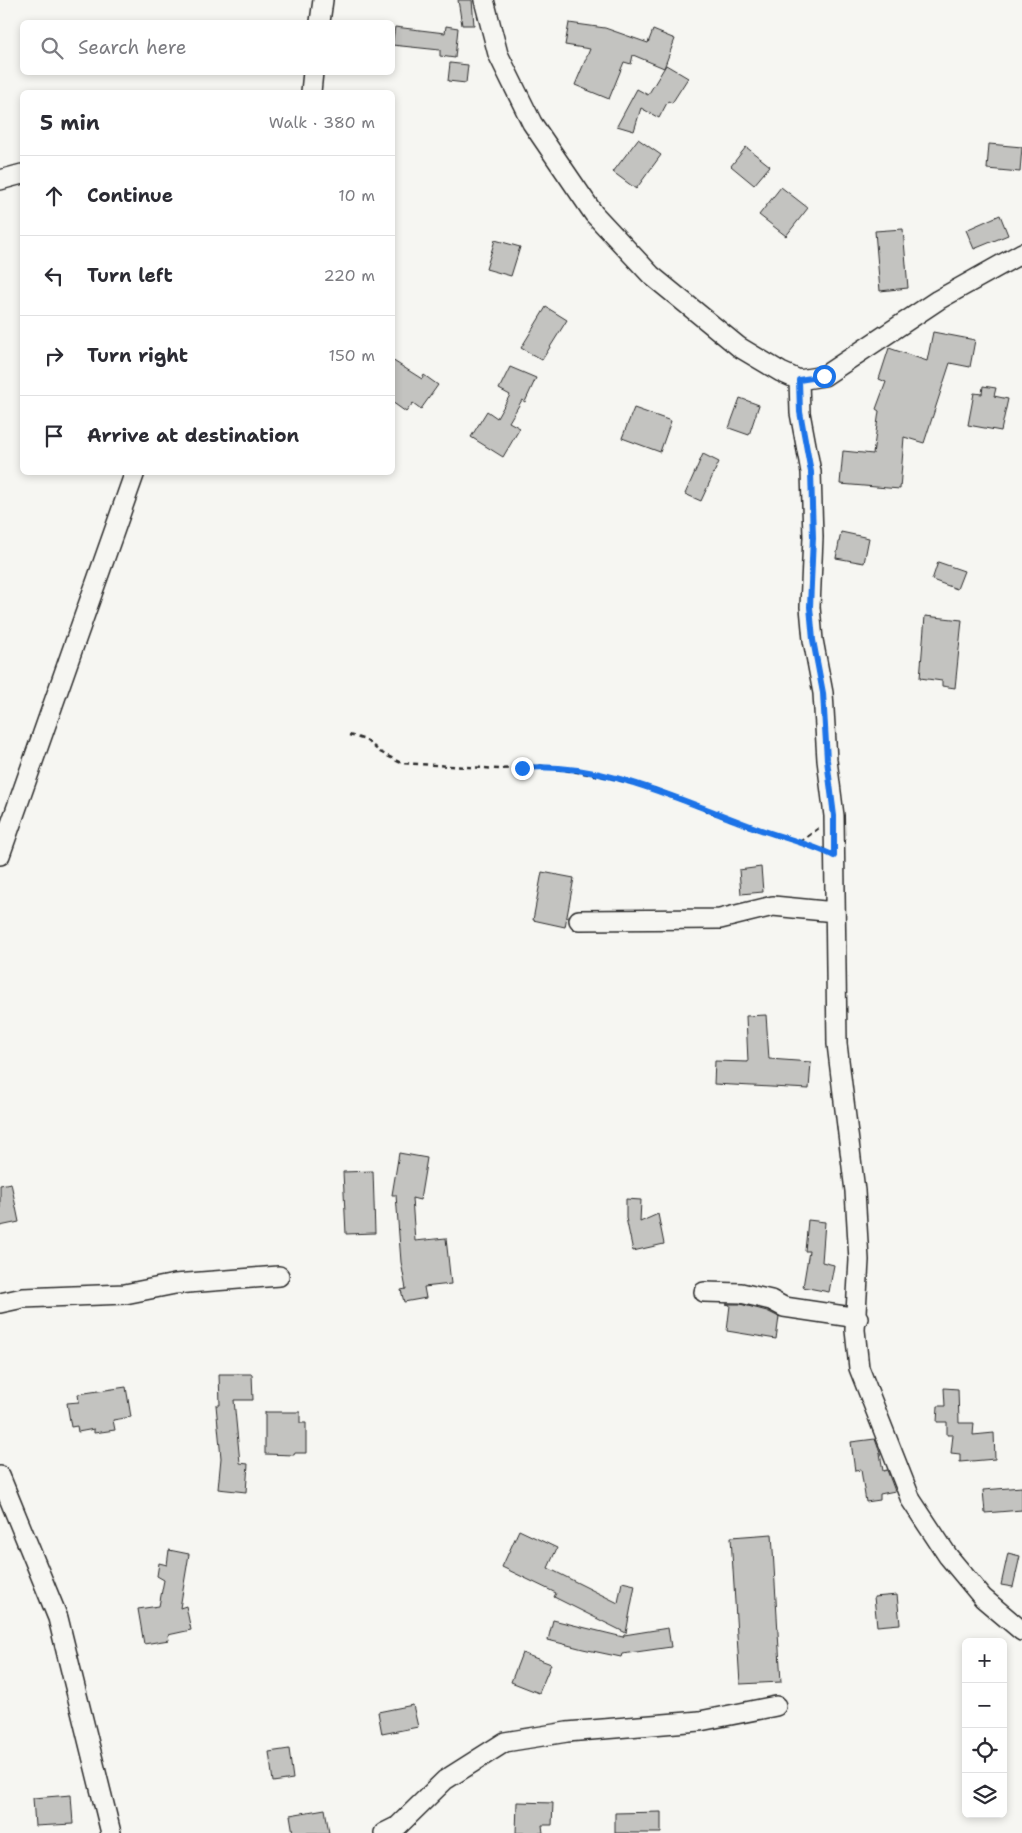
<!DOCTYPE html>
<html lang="en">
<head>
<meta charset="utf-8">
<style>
  :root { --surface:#fff; --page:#f2f2f3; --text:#2b2b33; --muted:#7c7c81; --line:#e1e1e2 }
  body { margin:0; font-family:"Shantell Sans",sans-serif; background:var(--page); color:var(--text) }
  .controls { position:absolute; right:15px; bottom:15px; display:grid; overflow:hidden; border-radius:8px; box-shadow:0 2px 8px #0003 }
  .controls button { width:45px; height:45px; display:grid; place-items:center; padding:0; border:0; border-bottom:1px solid var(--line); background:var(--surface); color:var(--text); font:25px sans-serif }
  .stop { position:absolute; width:15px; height:15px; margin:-11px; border:4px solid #1a73e8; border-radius:50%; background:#fff }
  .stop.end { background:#1a73e8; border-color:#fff; box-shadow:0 1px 5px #0008 }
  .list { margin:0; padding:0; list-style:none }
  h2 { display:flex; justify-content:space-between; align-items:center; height:65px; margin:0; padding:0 20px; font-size:21px }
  h2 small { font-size:16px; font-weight:400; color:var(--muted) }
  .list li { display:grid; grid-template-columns:32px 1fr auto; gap:15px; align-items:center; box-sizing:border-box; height:80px; padding:0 20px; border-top:1px solid var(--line) }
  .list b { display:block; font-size:19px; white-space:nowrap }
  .list em { font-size:16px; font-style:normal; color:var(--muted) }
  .icon { flex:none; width:28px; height:28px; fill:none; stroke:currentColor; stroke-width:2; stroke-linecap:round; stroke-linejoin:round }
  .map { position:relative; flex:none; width:1022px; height:1833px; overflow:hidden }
  .search { position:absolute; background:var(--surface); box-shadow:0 2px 8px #0003; left:20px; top:20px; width:375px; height:55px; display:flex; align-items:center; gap:12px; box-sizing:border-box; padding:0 18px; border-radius:8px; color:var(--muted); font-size:19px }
  .panel { position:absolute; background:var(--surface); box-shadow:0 2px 8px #0003; left:20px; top:90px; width:375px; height:385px; border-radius:8px }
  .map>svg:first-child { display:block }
</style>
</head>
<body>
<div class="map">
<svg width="1022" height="1833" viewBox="0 0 1022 1833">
  <rect width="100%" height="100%" fill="#f6f6f2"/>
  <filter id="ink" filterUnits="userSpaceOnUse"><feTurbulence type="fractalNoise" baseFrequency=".02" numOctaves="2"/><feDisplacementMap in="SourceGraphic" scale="10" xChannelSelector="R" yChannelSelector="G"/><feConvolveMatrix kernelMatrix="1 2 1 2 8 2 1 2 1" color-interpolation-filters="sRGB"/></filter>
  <g filter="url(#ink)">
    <!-- building -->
    <path fill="#c3c3c0" stroke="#2b2b2b" d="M 458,0 L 472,0 L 474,25 L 462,25 Z
      M 569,23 L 605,28 L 648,43 L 653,30 L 675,39 L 664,68 L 633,55 L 631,64 L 624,62 L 609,99 L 575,85 L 590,49 L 565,45 Z
      M 446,26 L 458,28 L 455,58 L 440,56 L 440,50 L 392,45 L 395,27 L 445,33 Z
      M 450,63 L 468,65 L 466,83 L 448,81 Z
      M 666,65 L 688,78 L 672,103 L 668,101 L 659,118 L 641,108 L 634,131 L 617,126 L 637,89 L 648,95 Z
      M 638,139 L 661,155 L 636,189 L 613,172 Z
      M 989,144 L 1022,147 L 1020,172 L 987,169 Z
      M 746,147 L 770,166 L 754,185 L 731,166 Z
      M 781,187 L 808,208 L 786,236 L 759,215 Z
      M 1000,215 L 1008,235 L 974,249 L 966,230 Z
      M 903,229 L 908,288 L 880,291 L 875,231 Z
      M 495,240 L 520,247 L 511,276 L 486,269 Z
      M 546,307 L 567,320 L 542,360 L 521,348 Z
      M 933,332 L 975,340 L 970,367 L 950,363 L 924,443 L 904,437 L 900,489 L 840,484 L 843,451 L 873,454 L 879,411 L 876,409 L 886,382 L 879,379 L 889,348 L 927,361 Z
      M 392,360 L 422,379 L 424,375 L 438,385 L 421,409 L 413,403 L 406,412 L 392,402 Z
      M 510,367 L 536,378 L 525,402 L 522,400 L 509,422 L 520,428 L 503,457 L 471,437 L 487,411 L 497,418 L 510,395 L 499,389 Z
      M 983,386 L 996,388 L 994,396 L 1008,399 L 1001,431 L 968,425 L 974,393 L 982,394 Z
      M 740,398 L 759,405 L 749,435 L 729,428 Z
      M 634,408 L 671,421 L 660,452 L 622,438 Z
      M 703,454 L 719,462 L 701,501 L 685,494 Z
      M 841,532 L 869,538 L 864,563 L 836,558 Z
      M 938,562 L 964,571 L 957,589 L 932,580 Z
      M 925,616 L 962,620 L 955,688 L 942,686 L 942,681 L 920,678 Z
      M 761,867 L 763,892 L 741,894 L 739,870 Z
      M 542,872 L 574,878 L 565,927 L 533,920 Z
      M 766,1015 L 769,1059 L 811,1062 L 809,1089 L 714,1084 L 715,1061 L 748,1062 L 746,1016 Z
      M 399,1153 L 427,1158 L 420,1200 L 412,1198 L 415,1241 L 446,1238 L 451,1284 L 424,1287 L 426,1298 L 404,1302 L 401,1290 L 406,1289 L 401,1262 L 396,1195 L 392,1195 Z
      M 373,1171 L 375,1233 L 346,1234 L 343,1172 Z
      M 11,1183 L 19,1222 L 0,1226 L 0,1185 Z
      M 626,1199 L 641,1200 L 640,1222 L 658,1214 L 664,1244 L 633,1251 L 626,1218 Z
      M 808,1220 L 825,1222 L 822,1262 L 834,1265 L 829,1292 L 803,1287 L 809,1251 L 805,1251 Z
      M 726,1304 L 740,1304 L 767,1311 L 779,1317 L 776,1339 L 727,1331 L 730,1305 Z
      M 219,1374 L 252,1374 L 253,1400 L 234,1400 L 240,1463 L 248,1464 L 246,1492 L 218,1489 L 221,1458 L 216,1405 L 220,1405 Z
      M 126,1387 L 131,1417 L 113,1420 L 115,1430 L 94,1433 L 94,1429 L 78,1432 L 77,1426 L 71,1427 L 67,1403 L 79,1402 L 78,1394 Z
      M 944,1388 L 958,1389 L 959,1423 L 974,1423 L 973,1435 L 994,1433 L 995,1459 L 960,1462 L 960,1454 L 951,1453 L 953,1435 L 947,1435 L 947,1422 L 937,1422 L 938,1406 L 945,1406 Z
      M 265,1412 L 300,1412 L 300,1423 L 306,1423 L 306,1453 L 295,1453 L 294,1455 L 265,1454 Z
      M 875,1439 L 880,1453 L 883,1471 L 887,1470 L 895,1491 L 880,1494 L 880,1500 L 866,1502 L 861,1470 L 855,1471 L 851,1442 Z
      M 1022,1487 L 1022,1510 L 985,1513 L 983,1490 Z
      M 519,1530 L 557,1548 L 548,1568 L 618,1603 L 622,1582 L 635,1585 L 626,1633 L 554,1597 L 556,1593 L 502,1567 Z
      M 772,1534 L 781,1682 L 740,1684 L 731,1537 Z
      M 169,1550 L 189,1554 L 180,1608 L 186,1606 L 191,1630 L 168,1635 L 169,1640 L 144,1644 L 138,1609 L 159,1606 L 164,1580 L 157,1576 L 159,1563 L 167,1565 Z
      M 1008,1553 L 1020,1556 L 1013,1587 L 1001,1585 Z
      M 897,1595 L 900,1624 L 877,1626 L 874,1597 Z
      M 553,1620 L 623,1637 L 624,1635 L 668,1628 L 671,1647 L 622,1654 L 621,1657 L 583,1649 L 548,1640 Z
      M 522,1653 L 551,1664 L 539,1693 L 511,1682 Z
      M 413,1705 L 418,1727 L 382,1734 L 378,1712 Z
      M 289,1749 L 293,1779 L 273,1782 L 269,1752 Z
      M 71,1795 L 73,1824 L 35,1826 L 33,1798 Z
      M 517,1802 L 553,1803 L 552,1825 L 542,1825 L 543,1833 L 516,1833 Z
      M 325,1809 L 329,1833 L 293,1833 L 290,1815 Z
      M 661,1812 L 661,1833 L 615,1833 L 615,1813 Z"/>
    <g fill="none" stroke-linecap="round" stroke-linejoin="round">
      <defs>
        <path id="minor" d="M 484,0 L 498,54 L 532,123 L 594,214 L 651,275 L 739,347 L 781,372 L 799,380 L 824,376 L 938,300 L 1022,253
          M 320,22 L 323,0
          M 311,92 L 313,72
          M 0,180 L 22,174
          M 799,380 L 800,413 L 811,472 L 813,537 L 810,607 L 813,640 L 823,693 L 827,760 L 834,816 L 837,1044 L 855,1191 L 859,1260 L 855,1330 L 859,1368 L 911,1500 L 948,1556 L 983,1598 L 1022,1631
          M 0,855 L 135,472
          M 579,920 L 720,919 L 773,906 L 835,912
          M 704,1292 L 741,1293 L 771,1300 L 784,1307 L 858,1318
          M 0,1303 L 23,1298 L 125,1294 L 175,1284 L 279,1276
          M 0,1476 L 58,1618 L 111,1833
          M 384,1833 L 398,1826 L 445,1780 L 505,1742 L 567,1732 L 700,1721 L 776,1706"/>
      </defs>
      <!-- minor casing -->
      <use href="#minor" stroke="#2b2b2b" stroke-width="22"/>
      <!-- path -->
      <path stroke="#2b2b2b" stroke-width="2.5" stroke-dasharray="5 4" stroke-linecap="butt" d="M 349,735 L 366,740 L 380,752 L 401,763 L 500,769 L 541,766 L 608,777 L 654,789 L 745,825 L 819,849
        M 800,842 L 819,828"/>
      <!-- minor -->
      <use href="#minor" stroke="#f6f6f2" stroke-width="19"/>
    </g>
  </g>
  <g fill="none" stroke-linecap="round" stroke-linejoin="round" filter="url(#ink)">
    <!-- route -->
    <path stroke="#1a73e8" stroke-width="6" d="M 522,768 C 599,761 675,798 745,824 C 774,836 806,842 834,856 L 834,816 L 827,760 L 823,693 L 813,640 L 810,607 L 813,537 L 811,472 L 800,412 L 799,380 L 824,376"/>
  </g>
</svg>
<div class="controls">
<button>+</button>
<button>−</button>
<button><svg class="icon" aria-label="locate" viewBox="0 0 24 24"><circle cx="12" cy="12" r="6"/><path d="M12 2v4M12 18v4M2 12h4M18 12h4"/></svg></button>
<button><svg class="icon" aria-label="layers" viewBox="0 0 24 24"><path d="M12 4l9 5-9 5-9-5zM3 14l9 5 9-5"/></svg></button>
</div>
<div class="stop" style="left:824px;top:376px"></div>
<div class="stop end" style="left:522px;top:768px"></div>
<div class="search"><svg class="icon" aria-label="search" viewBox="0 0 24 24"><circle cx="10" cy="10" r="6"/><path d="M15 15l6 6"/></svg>Search here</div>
<section class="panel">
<h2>5 min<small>Walk · 380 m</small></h2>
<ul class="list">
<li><svg class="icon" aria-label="ahead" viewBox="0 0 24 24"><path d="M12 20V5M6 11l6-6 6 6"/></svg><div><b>Continue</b></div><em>10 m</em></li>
<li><svg class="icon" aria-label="left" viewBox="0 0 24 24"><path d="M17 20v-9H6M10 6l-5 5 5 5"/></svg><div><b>Turn left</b></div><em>220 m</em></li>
<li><svg class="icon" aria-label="right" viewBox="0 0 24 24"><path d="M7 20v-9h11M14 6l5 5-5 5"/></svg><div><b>Turn right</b></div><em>150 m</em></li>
<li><svg class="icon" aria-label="arrive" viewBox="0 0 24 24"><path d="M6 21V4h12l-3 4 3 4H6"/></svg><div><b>Arrive at destination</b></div></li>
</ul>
</section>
</div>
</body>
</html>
